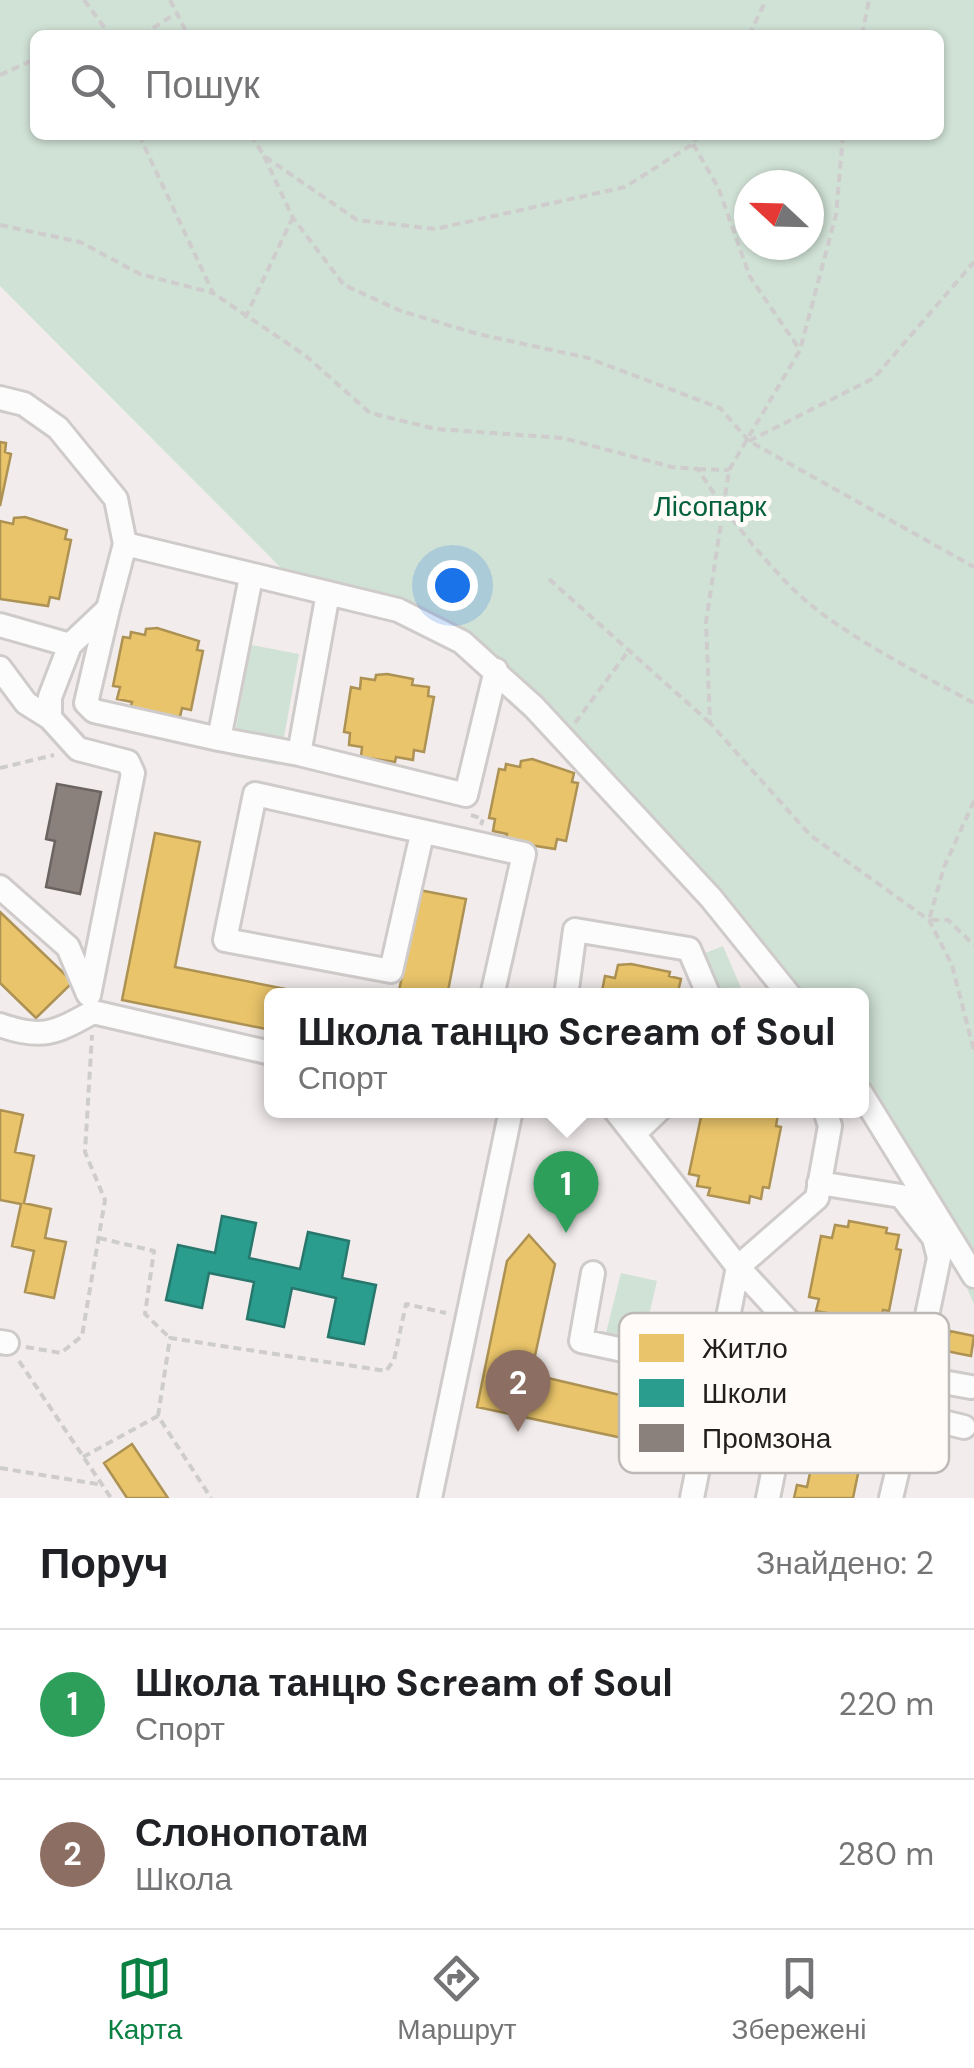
<!DOCTYPE html>
<html lang="uk">
<head>
<meta charset="utf-8">
<style>
  :root { --surface:#fff; --page:#f2f2f2; --text:#202124; --muted:#757577; --line:#e0e0e0; --accent:#0b8043 }
  body { margin:0; font-family:"DM Sans",sans-serif; background:var(--page); color:var(--text) }
  .compass { position:absolute; left:734px; top:170px; width:90px; height:90px; border-radius:50%; background:var(--surface); box-shadow:0 2px 8px #0004; rotate:292deg }
  .you { position:absolute; left:452px; top:585px; width:35px; height:35px; margin:-25px; border:8px solid #fff; border-radius:50%; background:#1a73e8; box-shadow:0 0 0 15px #1a73e833 }
  .badge { display:grid; place-items:center; width:65px; height:65px; border-radius:50%; background:var(--accent); color:#fff; font-size:32px; font-weight:700 }
  .pin { position:absolute; translate:-50% -82px; filter:drop-shadow(0 2px 5px #0008) }
  .pin::after { content:''; position:absolute; top:52px; width:35px; height:30px; background:inherit; clip-path:polygon(0 0,100% 0,50% 100%) }
  .popup { position:absolute; left:264px; top:988px; width:605px; height:130px; box-sizing:border-box; display:grid; place-content:center; border-radius:15px; background:var(--surface); filter:drop-shadow(0 2px 8px #0005); font-size:32px; white-space:nowrap; color:var(--muted) }
  .popup b { font-size:38px; color:var(--text) }
  .popup::after { content:''; position:absolute; left:50%; top:100%; margin-left:-20px; border:20px solid transparent; border-top-color:var(--surface) }
  .list { margin:0; padding:0; list-style:none }
  h2 { display:flex; justify-content:space-between; align-items:center; height:130px; margin:0; padding:0 40px; font-size:42px }
  h2 small { font-size:32px; font-weight:400; color:var(--muted) }
  .list li { display:grid; grid-template-columns:65px 1fr auto; gap:30px; align-items:center; box-sizing:border-box; height:150px; padding:0 40px; border-top:2px solid var(--line) }
  .list b { display:block; font-size:38px; white-space:nowrap }
  .list p { margin:0; font-size:32px; white-space:nowrap; color:var(--muted) }
  .list em { font-size:32px; font-style:normal; color:var(--muted) }
  .icon { flex:none; width:55px; height:55px; fill:none; stroke:currentColor; stroke-width:2; stroke-linecap:round; stroke-linejoin:round }
  .map { position:relative; flex:none; width:974px; height:1498px; overflow:hidden }
  .search { position:absolute; background:var(--surface); box-shadow:0 2px 8px #0004; left:30px; right:30px; top:30px; height:110px; display:flex; align-items:center; gap:25px; box-sizing:border-box; padding:0 35px; border-radius:15px; color:var(--muted); font-size:38px }
  .sheet { height:430px; background:var(--surface) }
  nav { display:flex; justify-content:space-around; align-items:center; box-sizing:border-box; height:140px; border-top:2px solid var(--line); background:var(--surface); font-size:28px; color:var(--muted) }
  nav a { display:grid; justify-items:center; gap:5px }
  nav .on { color:var(--accent) }
  .map>svg:first-child { display:block }
</style>
</head>
<body>
<div class="map">
<svg width="974" height="1498" viewBox="0 0 974 1498">
  <rect width="100%" height="100%" fill="#f2edec"/>
  <!-- green -->
  <path fill="#d0e1d5" fill-rule="evenodd" d="M 0,0 L 974,0 L 974,1304 L 947,1243 L 861,1110 L 861,996 L 783,995 L 497,663 L 424,608 L 294,581 L 0,286 ZM 35,35 L 939,35 L 939,135 L 35,135 ZM 749,185 L 809,185 L 809,245 L 749,245 Z
    M 251,645 L 299,654 L 279,765 L 231,756 Z
    M 723,946 L 744,995 L 715,995 L 698,956 Z
    M 621,1273 L 657,1281 L 643,1341 L 606,1333 Z"/>
  <!-- homes -->
  <path fill="#e9c46a" stroke="#ad9253" stroke-width="2.5" d="M 0,442 L 6,443 L 5,452 L 11,454 L 0,506 Z
    M 25,517 L 67,530 L 65,539 L 71,540 L 59,599 L 50,597 L 48,606 L 0,599 L 0,521 L 13,524 L 14,518 Z
    M 157,628 L 199,641 L 197,650 L 203,651 L 191,710 L 182,708 L 180,717 L 130,709 L 132,702 L 117,699 L 120,687 L 113,686 L 123,637 L 130,638 L 131,632 L 145,635 L 146,629 Z
    M 387,674 L 413,679 L 412,685 L 429,687 L 428,696 L 434,697 L 424,752 L 414,750 L 413,760 L 396,757 L 395,762 L 361,757 L 362,747 L 349,745 L 350,733 L 344,732 L 351,687 L 360,689 L 361,678 L 375,680 L 376,675 Z
    M 532,759 L 574,773 L 572,782 L 578,783 L 566,841 L 557,839 L 555,849 L 505,841 L 507,834 L 493,831 L 495,819 L 489,818 L 499,769 L 505,770 L 506,764 L 520,767 L 521,761 Z
    M 155,833 L 200,842 L 175,967 L 321,996 L 271,996 L 271,1030 L 122,1000 Z
    M 419,890 L 466,899 L 447,996 L 398,996 Z
    M 0,912 L 73,982 L 36,1018 L 0,983 Z
    M 631,964 L 670,972 L 669,976 L 681,979 L 678,992 L 685,996 L 601,996 L 605,976 L 615,978 L 618,965 Z
    M 0,1110 L 23,1115 L 15,1152 L 34,1156 L 24,1203 L 51,1209 L 45,1238 L 66,1242 L 54,1298 L 25,1292 L 34,1251 L 12,1246 L 21,1204 L 0,1200 Z
    M 714,1110 L 778,1114 L 776,1126 L 781,1127 L 769,1188 L 763,1187 L 761,1199 L 750,1196 L 749,1203 L 708,1195 L 710,1188 L 697,1186 L 699,1176 L 689,1174 L 702,1112 L 714,1114 Z
    M 849,1221 L 887,1228 L 886,1233 L 899,1235 L 896,1249 L 901,1250 L 889,1311 L 883,1310 L 880,1322 L 869,1320 L 867,1326 L 826,1317 L 827,1313 L 816,1311 L 819,1299 L 809,1297 L 821,1236 L 832,1238 L 835,1225 L 848,1227 Z
    M 529,1235 L 555,1264 L 531,1374 L 654,1403 L 646,1443 L 477,1407 L 507,1261 Z
    M 950,1331 L 974,1336 L 971,1356 L 946,1351 Z
    M 132,1444 L 168,1498 L 127,1498 L 104,1463 Z
    M 815,1449 L 861,1459 L 853,1498 L 794,1498 L 797,1485 L 807,1487 Z"/>
  <!-- schools -->
  <path fill="#2a9d8f" stroke="#27776c" stroke-width="2.5" d="M 222,1216 L 256,1223 L 249,1258 L 300,1269 L 308,1232 L 349,1241 L 342,1278 L 376,1285 L 364,1344 L 328,1337 L 336,1298 L 292,1288 L 284,1327 L 247,1319 L 254,1282 L 209,1273 L 202,1308 L 166,1300 L 178,1245 L 215,1253 Z"/>
  <!-- industry -->
  <path fill="#8a817c" stroke="#6a635f" stroke-width="2.5" d="M 57,784 L 101,792 L 80,894 L 46,887 L 55,841 L 46,839 Z"/>
  <g fill="none" stroke-linecap="round" stroke-linejoin="round">
    <defs>
      <path id="minor" d="M 0,398 L 24,404 L 58,428 L 116,499 L 125,544 L 108,609 L 70,645 L 50,697 L 50,718 L 78,749 L 128,762 L 133,773 L 89,995
        M 125,544 L 398,610 L 462,642 L 534,707 L 711,898 L 790,996
        M 251,577 L 219,739 L 299,754 L 328,593
        M 108,609 L 86,703 L 94,711 L 219,739
        M 0,625 L 70,645
        M 0,668 L 26,703 L 50,718
        M 299,754 L 466,795 L 496,670
        M 422,834 L 391,971 L 225,940 L 255,794 L 524,854 L 492,996
        M 0,887 L 68,947 L 88,994
        M 566,996 L 575,930 L 689,949 L 709,996
        M 0,1025 C 42,1040 55,1033 93,1012 L 271,1053
        M 861,1093 L 974,1276
        M 615,1110 L 738,1267 L 799,1333 L 787,1404
        M 635,1133 L 659,1110
        M 819,1183 L 901,1196 L 934,1238 L 939,1258 L 914,1378
        M 593,1273 L 581,1341 L 717,1370
        M 0,1342 L 7,1343
        M 797,1356 L 971,1387
        M 430,1498 L 511,1110
        M 692,1498 L 738,1267 L 817,1198 L 830,1126 L 825,1110
        M 768,1498 L 787,1404 L 908,1426 L 922,1417 L 964,1427
        M 891,1498 L 908,1426"/>
    </defs>
    <!-- minor casing -->
    <use href="#minor" stroke="#cfcbca" stroke-width="28"/>
    <!-- path -->
    <path stroke="#cecccc" stroke-width="4" stroke-dasharray="8 5" stroke-linecap="butt" d="M 84,0 L 110,35
      M 170,0 L 188,35
      M 142,35 L 175,14
      M 749,35 L 766,0
      M 862,35 L 869,0
      M 0,75 L 35,59
      M 139,135 L 213,293 L 306,356 L 370,413 L 436,429 L 563,438 L 672,467 L 698,469 C 725,512 757,553 793,589 C 835,631 920,674 974,703
      M 251,135 L 264,156 L 357,220 L 435,229 L 625,187 L 693,144 L 698,135
      M 843,135 L 836,215 L 800,350 L 729,470 L 706,622 L 710,723 L 810,835 L 929,920 L 952,965 L 974,1051
      M 693,144 L 718,187 L 750,277 L 800,350
      M 264,156 L 293,218 L 344,285 L 401,311 L 478,334 L 588,358 L 720,408 L 749,441 L 974,567
      M 0,225 L 80,242 L 140,274 L 213,293
      M 245,318 L 292,219
      M 749,441 L 874,378 L 974,262
      M 698,469 L 729,470
      M 549,579 L 710,723
      M 575,723 L 629,650
      M 0,768 L 54,755
      M 974,801 L 944,867 L 929,920 L 948,920 L 974,945
      M 471,815 L 483,819 L 481,825
      M 99,1238 L 154,1251 L 145,1314 L 170,1338
      M 26,1347 L 61,1353 L 82,1336 L 105,1200 L 85,1152 L 92,1035
      M 19,1361 L 111,1498
      M 158,1416 L 170,1338 L 386,1371 L 394,1360 L 406,1304 L 446,1313
      M 83,1457 L 158,1416 L 211,1498
      M 0,1468 L 103,1485"/>
    <!-- minor -->
    <use href="#minor" stroke="#fdfcfc" stroke-width="22"/>
  </g>
  <g text-anchor="middle" stroke-width="10" stroke-linejoin="round" paint-order="stroke">
    <!-- park labels -->
    <g font-size="28" fill="#04603d" stroke="#fffbf9">
      <text x="710" y="516">Лісопарк</text>
    </g>
  </g>
  <!-- legend -->
  <rect x="619" y="1313" width="330" height="160" rx="15" fill="#fffbf9" stroke="#bcb9b7" stroke-width="2.5"/>
  <rect x="639" y="1334" width="45" height="28" fill="#e9c46a"/>
  <rect x="639" y="1379" width="45" height="28" fill="#2a9d8f"/>
  <rect x="639" y="1424" width="45" height="28" fill="#8a817c"/>
  <g font-size="28" fill="#211e1c">
    <text x="702" y="1358">Житло</text>
    <text x="702" y="1403">Школи</text>
    <text x="702" y="1448">Промзона</text>
  </g>
</svg>
<svg class="compass" viewBox="-18 -18 36 36"><path d="M0-13l5 13h-10z" fill="#e53935"/><path d="M0 13l5-13h-10z" fill="#757577"/></svg>
<div class="you"></div>
<div class="pin badge" style="left:566px;top:1233px;background:#2e9e5b">1</div>
<div class="popup"><b>Школа танцю Scream of Soul</b>Спорт</div>
<div class="pin badge" style="left:518px;top:1432px;background:#8d6e63">2</div>
<div class="search"><svg class="icon" aria-label="search" viewBox="0 0 24 24"><circle cx="10" cy="10" r="6"/><path d="M15 15l6 6"/></svg>Пошук</div>
</div>
<section class="sheet">
<h2>Поруч<small>Знайдено: 2</small></h2>
<ul class="list">
<li><span class="badge" style="background:#2e9e5b">1</span><div><b>Школа танцю Scream of Soul</b><p>Спорт</p></div><em>220 m</em></li>
<li><span class="badge" style="background:#8d6e63">2</span><div><b>Слонопотам</b><p>Школа</p></div><em>280 m</em></li>
</ul>
</section>
<nav>
<a class="on"><svg class="icon" aria-label="map" viewBox="0 0 24 24"><path d="M3 6l6-2 6 2 6-2v14l-6 2-6-2-6 2zM9 4v14M15 6v14"/></svg>Карта</a>
<a><svg class="icon" aria-label="directions" viewBox="0 0 24 24"><path d="M12 3l9 9-9 9-9-9zM9 14v-3h6M13 9l2 2-2 2"/></svg>Маршрут</a>
<a><svg class="icon" aria-label="saved" viewBox="0 0 24 24"><path d="M7 4h10v16l-5-4-5 4z"/></svg>Збережені</a>
</nav>
</body>
</html>
